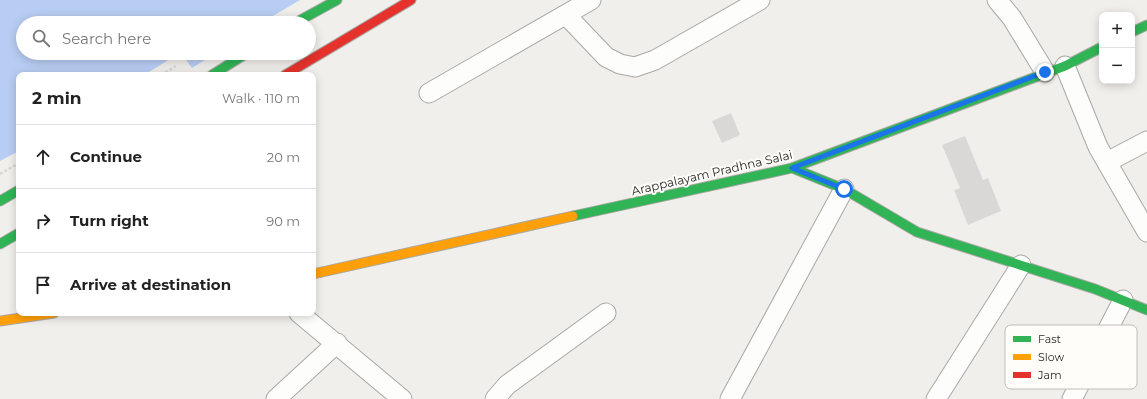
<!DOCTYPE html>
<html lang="en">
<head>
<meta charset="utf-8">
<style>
  :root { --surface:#fff; --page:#f6f6f6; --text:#222; --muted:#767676; --line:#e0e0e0 }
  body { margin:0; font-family:Montserrat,sans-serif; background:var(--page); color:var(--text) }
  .controls { position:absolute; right:12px; top:12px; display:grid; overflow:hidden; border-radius:8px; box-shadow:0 2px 10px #0003 }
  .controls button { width:36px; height:36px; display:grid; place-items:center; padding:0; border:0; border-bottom:1px solid var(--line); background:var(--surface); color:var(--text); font:20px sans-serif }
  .stop { position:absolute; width:12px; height:12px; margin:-9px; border:3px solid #1a73e8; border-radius:50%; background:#fff }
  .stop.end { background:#1a73e8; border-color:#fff; box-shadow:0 1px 4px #0008 }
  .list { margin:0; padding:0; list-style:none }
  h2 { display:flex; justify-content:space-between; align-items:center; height:52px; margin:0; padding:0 16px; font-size:17px }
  h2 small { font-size:13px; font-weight:400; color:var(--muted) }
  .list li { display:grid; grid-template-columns:26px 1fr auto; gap:12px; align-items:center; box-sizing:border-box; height:64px; padding:0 16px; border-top:1px solid var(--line) }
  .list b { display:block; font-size:15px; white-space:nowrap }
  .list em { font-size:13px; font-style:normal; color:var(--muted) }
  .icon { flex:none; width:22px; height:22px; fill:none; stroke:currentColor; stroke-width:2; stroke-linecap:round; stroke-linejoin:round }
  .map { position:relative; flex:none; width:1147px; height:399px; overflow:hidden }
  .search { position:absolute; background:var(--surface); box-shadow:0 2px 10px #0003; left:16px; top:16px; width:300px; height:44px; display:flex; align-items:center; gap:10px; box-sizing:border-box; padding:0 14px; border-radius:22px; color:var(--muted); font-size:15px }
  .panel { position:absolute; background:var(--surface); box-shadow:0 2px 10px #0003; left:16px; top:72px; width:300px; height:244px; border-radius:8px }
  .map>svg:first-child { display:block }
</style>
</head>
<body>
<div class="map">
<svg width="1147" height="399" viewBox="0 0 1147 399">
  <rect width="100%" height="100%" fill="#f1efeb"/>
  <!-- water -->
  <path fill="#b8cdf3" d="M 0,0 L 300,0 L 261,23 L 23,23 L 23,53 L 180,53 L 144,75 L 19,75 L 19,151 L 0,161 Z
    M 181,53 L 216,53 L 192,68 Z"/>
  <!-- building -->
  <path fill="#dad8d7" d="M 731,113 L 740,135 L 722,143 L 712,121 Z
    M 965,136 L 983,180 L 988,178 L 1001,211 L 968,225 L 954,190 L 960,188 L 942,145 Z"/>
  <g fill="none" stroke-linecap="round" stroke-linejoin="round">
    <defs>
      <path id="street" d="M 997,0 L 1012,18 L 1045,72
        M 566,15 L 606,57 L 620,64 L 635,67 L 655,60 L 760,0
        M 1065,66 L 1098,147 L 1147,232
        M 429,93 L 591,0
        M 1107,162 L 1147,141
        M 299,313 L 402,399
        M 276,399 L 337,343
        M 495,399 L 507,385 L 606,313
        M 730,399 L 844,189
        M 936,399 L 1021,265
        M 1072,399 L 1123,300"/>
      <path id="fast" d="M 295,23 L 337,0
        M 1132,32 L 1147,25
        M 212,75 L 247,53
        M 792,168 L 844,189 L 917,232 L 1095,289 L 1147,310
        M 0,201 L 19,190
        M 573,216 L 792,168 L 1065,66 L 1102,47
        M 0,244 L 19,233"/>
      <path id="slow" d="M 313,274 L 573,216
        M 0,321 L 54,313"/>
      <path id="jam" d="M 285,75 L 411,0"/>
    </defs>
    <!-- street casing -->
    <use href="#street" stroke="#a9a8a4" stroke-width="21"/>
    <!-- fast casing -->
    <use href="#fast" stroke="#a9a8a4" stroke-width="11"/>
    <!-- slow casing -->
    <use href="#slow" stroke="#a9a8a4" stroke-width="11"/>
    <!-- jam casing -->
    <use href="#jam" stroke="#a9a8a4" stroke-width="11"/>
    <!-- path -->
    <path stroke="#d7d6d4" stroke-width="2.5" stroke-dasharray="3 2" stroke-linecap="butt" d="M 161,75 L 176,66
      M 0,174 L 19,163"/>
    <!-- street -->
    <use href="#street" stroke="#fdfdfc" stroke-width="19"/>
    <!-- fast -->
    <use href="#fast" stroke="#30b455" stroke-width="9"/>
    <!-- slow -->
    <use href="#slow" stroke="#ff9f0a" stroke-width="9"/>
    <!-- jam -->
    <use href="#jam" stroke="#e5322d" stroke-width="9"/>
  </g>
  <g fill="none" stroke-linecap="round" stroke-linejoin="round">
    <!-- route -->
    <path stroke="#1a73e8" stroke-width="5" d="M 844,189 L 792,168 L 1045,72"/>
  </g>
  <g text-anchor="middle" stroke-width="4" stroke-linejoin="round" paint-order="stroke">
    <!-- street labels -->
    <g font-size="12" fill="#2b2a27" stroke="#fffdfa">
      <text transform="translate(712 173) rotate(-13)" y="4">Arappalayam Pradhna Salai</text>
    </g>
  </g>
  <!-- legend -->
  <rect x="1005" y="325" width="132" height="64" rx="6" fill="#fffdfa" stroke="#bfbebb" stroke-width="1"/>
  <rect x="1013" y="336" width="18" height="6" fill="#30b455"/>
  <rect x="1013" y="354" width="18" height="6" fill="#ff9f0a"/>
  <rect x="1013" y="372" width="18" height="6" fill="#e5322d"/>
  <g font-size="11" fill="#2b2a27">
    <text x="1038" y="343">Fast</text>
    <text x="1038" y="361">Slow</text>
    <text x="1038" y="379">Jam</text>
  </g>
</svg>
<div class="controls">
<button>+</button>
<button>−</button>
</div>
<div class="stop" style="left:844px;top:189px"></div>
<div class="stop end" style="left:1045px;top:72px"></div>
<div class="search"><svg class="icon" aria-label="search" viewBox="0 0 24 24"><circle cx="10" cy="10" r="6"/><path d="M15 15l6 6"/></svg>Search here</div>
<section class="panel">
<h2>2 min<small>Walk · 110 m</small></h2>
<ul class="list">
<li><svg class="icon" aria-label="ahead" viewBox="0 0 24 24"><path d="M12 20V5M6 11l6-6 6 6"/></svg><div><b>Continue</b></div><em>20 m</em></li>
<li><svg class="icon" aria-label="right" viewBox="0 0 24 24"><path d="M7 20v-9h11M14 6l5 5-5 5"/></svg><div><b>Turn right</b></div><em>90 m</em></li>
<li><svg class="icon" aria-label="arrive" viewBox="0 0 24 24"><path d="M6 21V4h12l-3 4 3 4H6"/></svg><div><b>Arrive at destination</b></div></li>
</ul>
</section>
</div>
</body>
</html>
